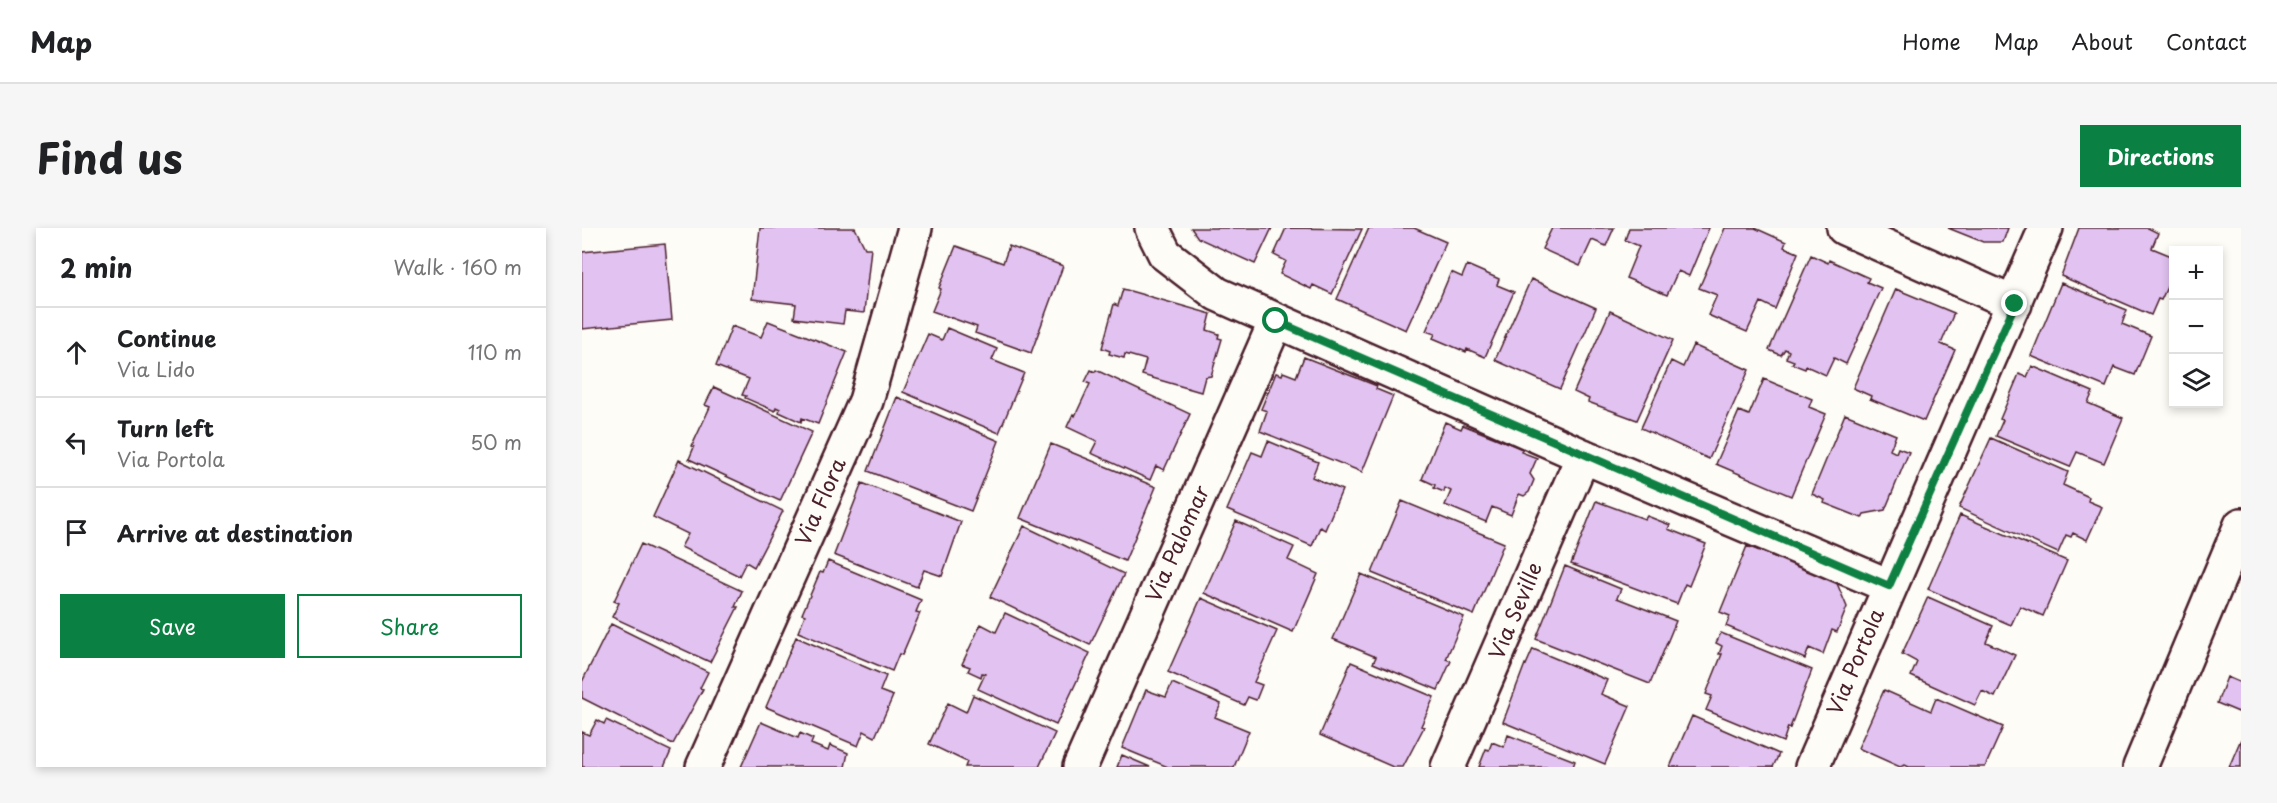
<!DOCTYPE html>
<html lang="en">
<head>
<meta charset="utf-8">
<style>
  :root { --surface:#fff; --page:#f6f6f6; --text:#202124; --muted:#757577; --line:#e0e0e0; --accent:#0b8043 }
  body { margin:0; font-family:"Playpen Sans",sans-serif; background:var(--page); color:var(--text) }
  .controls { position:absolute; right:18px; top:18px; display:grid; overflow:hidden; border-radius:0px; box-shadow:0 3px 9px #0003 }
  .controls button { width:54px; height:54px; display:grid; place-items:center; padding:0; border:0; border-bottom:2px solid var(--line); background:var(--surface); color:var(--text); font:30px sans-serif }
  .stop { position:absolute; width:18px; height:18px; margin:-14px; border:4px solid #0b8043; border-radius:50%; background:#fff }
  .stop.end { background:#0b8043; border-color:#fff; box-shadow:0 2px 6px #0008 }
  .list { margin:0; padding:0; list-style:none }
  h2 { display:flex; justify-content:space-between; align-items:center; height:78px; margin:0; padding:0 24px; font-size:26px }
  h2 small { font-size:20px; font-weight:400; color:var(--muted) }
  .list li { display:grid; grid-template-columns:39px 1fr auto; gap:18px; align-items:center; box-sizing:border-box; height:90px; padding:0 24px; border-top:2px solid var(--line) }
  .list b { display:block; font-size:22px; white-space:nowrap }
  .list p { margin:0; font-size:20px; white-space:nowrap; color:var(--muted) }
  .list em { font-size:20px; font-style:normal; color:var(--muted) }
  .actions { display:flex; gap:12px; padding:18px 24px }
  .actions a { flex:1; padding:14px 0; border:2px solid var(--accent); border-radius:0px; text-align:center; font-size:21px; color:var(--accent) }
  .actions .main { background:var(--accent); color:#fff }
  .icon { flex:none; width:33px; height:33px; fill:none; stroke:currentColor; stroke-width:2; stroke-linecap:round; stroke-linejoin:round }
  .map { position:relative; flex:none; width:1659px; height:539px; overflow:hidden; border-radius:0px }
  header { display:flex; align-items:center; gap:36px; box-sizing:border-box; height:84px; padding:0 30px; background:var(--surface); border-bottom:2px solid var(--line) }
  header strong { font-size:28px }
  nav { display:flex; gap:33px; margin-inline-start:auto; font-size:21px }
  .intro { display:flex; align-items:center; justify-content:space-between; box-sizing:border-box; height:144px; padding:0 36px }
  h1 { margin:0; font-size:42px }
  .button { padding:15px 27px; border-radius:0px; background:var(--accent); color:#fff; font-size:21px; font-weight:700 }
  main { display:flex; gap:36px; padding:0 36px }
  aside { flex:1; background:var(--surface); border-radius:0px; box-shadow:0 3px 9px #0003 }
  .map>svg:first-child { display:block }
</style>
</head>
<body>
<header>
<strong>Map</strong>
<nav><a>Home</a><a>Map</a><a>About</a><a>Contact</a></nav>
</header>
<div class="intro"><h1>Find us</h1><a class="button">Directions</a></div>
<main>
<aside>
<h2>2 min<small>Walk · 160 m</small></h2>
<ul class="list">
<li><svg class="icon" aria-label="ahead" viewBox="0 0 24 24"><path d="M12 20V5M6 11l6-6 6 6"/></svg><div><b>Continue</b><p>Via Lido</p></div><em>110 m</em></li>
<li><svg class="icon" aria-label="left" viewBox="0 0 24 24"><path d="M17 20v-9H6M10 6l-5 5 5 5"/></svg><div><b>Turn left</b><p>Via Portola</p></div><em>50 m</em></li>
<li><svg class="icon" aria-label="arrive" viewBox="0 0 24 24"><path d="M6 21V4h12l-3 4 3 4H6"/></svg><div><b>Arrive at destination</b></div></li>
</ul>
<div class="actions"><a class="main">Save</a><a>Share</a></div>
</aside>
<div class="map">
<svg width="1659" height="539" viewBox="0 0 1659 539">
  <rect width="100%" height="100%" fill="#fdfcf7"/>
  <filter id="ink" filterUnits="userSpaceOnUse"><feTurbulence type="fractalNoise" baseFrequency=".0167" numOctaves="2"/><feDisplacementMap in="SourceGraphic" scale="12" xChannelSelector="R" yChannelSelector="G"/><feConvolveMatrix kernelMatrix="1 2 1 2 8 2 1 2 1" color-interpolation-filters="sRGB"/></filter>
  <g filter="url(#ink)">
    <!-- building -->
    <path fill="#e1c2f0" stroke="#4a1f2b" stroke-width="1.5" d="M 178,0 L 273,0 L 283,20 L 289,20 L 282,85 L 263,83 L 261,96 L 212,90 L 214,76 L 170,71 Z
      M 609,0 L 690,0 L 673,36 L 616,10 Z
      M 704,0 L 780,1 L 750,66 L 731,57 L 729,61 L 698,46 L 704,33 L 692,27 Z
      M 787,0 L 832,0 L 864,14 L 824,102 L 755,71 Z
      M 970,0 L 1032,0 L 1024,18 L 1010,12 L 998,38 L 960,21 Z
      M 1047,0 L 1127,0 L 1107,48 L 1096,43 L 1085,67 L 1044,50 L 1057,18 L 1043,12 Z
      M 1143,0 L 1173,0 L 1204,14 L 1202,19 L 1216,25 L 1193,81 L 1179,74 L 1165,104 L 1126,87 L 1135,67 L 1117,60 Z
      M 1366,0 L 1426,0 L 1421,14 L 1401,14 Z
      M 1497,0 L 1566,0 L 1576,5 L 1570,20 L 1592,29 L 1592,44 L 1579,72 L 1576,71 L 1569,87 L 1479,48 Z
      M 83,16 L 90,92 L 0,101 L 0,24 Z
      M 374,18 L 421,35 L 427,18 L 481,38 L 449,125 L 393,105 L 395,99 L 350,83 L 359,61 L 357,60 Z
      M 1229,27 L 1246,35 L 1247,32 L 1287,50 L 1285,54 L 1299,60 L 1264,136 L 1252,130 L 1244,147 L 1224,138 L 1223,141 L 1210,136 L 1212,133 L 1204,130 L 1207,123 L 1203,121 L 1199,127 L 1187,122 Z
      M 885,37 L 917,51 L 915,57 L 932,64 L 903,129 L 885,121 L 884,124 L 851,110 L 853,106 L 844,103 L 869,44 L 880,49 Z
      M 949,51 L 1014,80 L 978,161 L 913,132 Z
      M 1479,55 L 1545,82 L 1540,96 L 1569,108 L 1553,147 L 1532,139 L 1524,159 L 1449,128 Z
      M 541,61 L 629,86 L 625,102 L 637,106 L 636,110 L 640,111 L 629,148 L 623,149 L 619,164 L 560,147 L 564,132 L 543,126 L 542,130 L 527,126 L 528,123 L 520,120 L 532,76 L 536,78 Z
      M 1314,61 L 1372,85 L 1359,116 L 1373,122 L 1342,193 L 1288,171 L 1289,168 L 1271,160 Z
      M 1028,83 L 1091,112 L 1055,192 L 1006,174 L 1007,171 L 992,164 Z
      M 186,93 L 265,124 L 236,196 L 220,190 L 219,194 L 197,184 L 198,181 L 194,179 L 193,183 L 163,170 L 164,168 L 160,167 L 167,151 L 134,138 L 150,98 L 179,109 Z
      M 365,100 L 415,121 L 410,132 L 442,145 L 417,205 L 321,164 L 346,106 L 360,112 Z
      M 1111,117 L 1167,142 L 1127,231 L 1059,200 L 1089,133 L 1101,139 Z
      M 722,129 L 795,158 L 794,161 L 811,168 L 780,244 L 678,203 L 685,183 L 679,181 L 694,145 L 700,147 L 701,144 L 714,149 Z
      M 1450,138 L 1511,164 L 1506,175 L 1541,190 L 1522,235 L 1495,224 L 1488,239 L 1414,208 L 1421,192 L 1418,191 L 1437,146 L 1445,149 Z
      M 509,142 L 513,144 L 514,142 L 608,186 L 582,242 L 574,238 L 568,252 L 509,225 L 515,213 L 485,199 L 491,186 L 493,188 L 508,156 L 503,154 Z
      M 1182,151 L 1230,171 L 1227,179 L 1244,186 L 1209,268 L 1134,236 L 1157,183 L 1167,187 Z
      M 132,159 L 230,204 L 198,273 L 107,231 L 112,219 L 110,218 L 128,179 L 123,177 Z
      M 315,169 L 417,213 L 389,283 L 286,243 Z
      M 1263,186 L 1314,207 L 1308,222 L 1314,225 L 1316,220 L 1327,224 L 1303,282 L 1282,286 L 1280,290 L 1242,275 L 1243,272 L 1230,266 Z
      M 863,194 L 879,201 L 881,197 L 941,221 L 939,224 L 955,230 L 948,246 L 952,252 L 947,264 L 942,268 L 937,266 L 929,287 L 910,279 L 904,294 L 863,277 L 869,263 L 863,260 L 862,264 L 852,260 L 853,257 L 840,251 Z
      M 1409,210 L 1486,244 L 1481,257 L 1507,269 L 1506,273 L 1520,279 L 1505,312 L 1491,305 L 1489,309 L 1484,307 L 1476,325 L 1377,280 Z
      M 686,213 L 736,234 L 730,249 L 760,262 L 743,302 L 738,299 L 730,318 L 645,282 L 670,224 L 680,228 Z
      M 469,216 L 574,259 L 543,333 L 438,290 Z
      M 97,232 L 201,283 L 172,339 L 164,334 L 157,348 L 99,319 L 106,306 L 71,289 Z
      M 280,255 L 379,294 L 360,348 L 342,342 L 335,359 L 252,327 Z
      M 820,273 L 922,315 L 892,387 L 790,345 Z
      M 1014,273 L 1063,291 L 1065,288 L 1088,297 L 1086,301 L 1124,316 L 1107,358 L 1103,356 L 1095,376 L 989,336 Z
      M 1378,287 L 1485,333 L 1461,388 L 1438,378 L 1429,397 L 1346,361 Z
      M 654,293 L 712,319 L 706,332 L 736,346 L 711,404 L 622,365 Z
      M 442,298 L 542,346 L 508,417 L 408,369 Z
      M 59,316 L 160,363 L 153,379 L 156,379 L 128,434 L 30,389 L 37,375 L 32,373 Z
      M 1165,318 L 1196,330 L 1197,327 L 1241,345 L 1240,347 L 1254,353 L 1265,379 L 1255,404 L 1250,402 L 1241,426 L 1227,420 L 1223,431 L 1144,398 L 1148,388 L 1138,384 Z
      M 246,333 L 339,372 L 334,384 L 338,385 L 320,427 L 317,426 L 310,443 L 216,404 L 223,387 L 220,386 L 238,344 L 241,345 Z
      M 983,338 L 1039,361 L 1035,370 L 1094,393 L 1068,456 L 954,411 Z
      M 779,346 L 882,389 L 864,431 L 869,433 L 856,462 L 791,435 L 794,429 L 751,411 Z
      M 1346,369 L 1411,398 L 1404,414 L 1433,427 L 1413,469 L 1400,463 L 1393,477 L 1329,448 L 1335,434 L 1320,426 Z
      M 619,370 L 695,403 L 672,454 L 680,457 L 674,472 L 666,469 L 662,477 L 586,444 Z
      M 423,385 L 508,425 L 474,497 L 396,461 L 403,446 L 400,445 L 399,449 L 386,443 L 388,439 L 380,436 L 399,396 L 414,404 Z
      M 29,396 L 126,444 L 118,460 L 121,461 L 91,516 L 0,470 L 0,454 Z
      M 1139,405 L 1230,442 L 1208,500 L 1206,499 L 1201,514 L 1124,482 L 1130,468 L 1124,466 L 1140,426 L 1137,426 L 1140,418 L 1134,415 Z
      M 214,409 L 304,448 L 298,463 L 311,468 L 293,509 L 282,503 L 276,518 L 184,479 Z
      M 951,421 L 1025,452 L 1019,466 L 1048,478 L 1023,536 L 921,494 L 943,436 L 944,437 Z
      M 769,434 L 852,469 L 839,498 L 842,499 L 821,539 L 811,539 L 738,507 Z
      M 1645,449 L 1659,455 L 1659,485 L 1635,475 Z
      M 590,455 L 639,476 L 633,489 L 667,503 L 652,539 L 586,539 L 540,520 L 564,462 L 584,469 Z
      M 1302,462 L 1349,483 L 1354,470 L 1421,499 L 1403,539 L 1327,539 L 1323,537 L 1318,539 L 1276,520 Z
      M 391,467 L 473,505 L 457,539 L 383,539 L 385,534 L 347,516 L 366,475 L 384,484 Z
      M 1110,488 L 1197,526 L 1191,539 L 1088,539 Z
      M 15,492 L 22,496 L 24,492 L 89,523 L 82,539 L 0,539 L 0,504 L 7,507 Z
      M 179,494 L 216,510 L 218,505 L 231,511 L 229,516 L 246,523 L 248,517 L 266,525 L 263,539 L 159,539 Z
      M 926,507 L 993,533 L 991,539 L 897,539 L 904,521 L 907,522 L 910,514 L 922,519 Z
      M 1659,511 L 1659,539 L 1647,539 Z
      M 540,527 L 568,539 L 535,539 Z"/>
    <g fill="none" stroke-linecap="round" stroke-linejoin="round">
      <defs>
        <path id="minor" d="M 570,0 L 583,26 L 635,66 L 1001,228 L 1307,358
          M 1262,0 L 1433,76
          M 121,539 L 284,173 L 333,0
          M 498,539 L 694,93
          M 866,539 L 1001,228
          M 1230,539 L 1464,0
          M 1558,539 L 1659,297"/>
      </defs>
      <!-- minor casing -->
      <use href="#minor" stroke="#4a1f2b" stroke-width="38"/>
      <!-- minor -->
      <use href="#minor" stroke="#fdfcf7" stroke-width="33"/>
    </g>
  </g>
  <g fill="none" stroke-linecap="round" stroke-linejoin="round" filter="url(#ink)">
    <!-- route -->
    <path stroke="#0b8043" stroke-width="8" d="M 694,93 L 1307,358 L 1433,76"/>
  </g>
  <g text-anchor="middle" stroke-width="6" stroke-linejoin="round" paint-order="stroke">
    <!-- street labels -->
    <g font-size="21" fill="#4a1f2b" stroke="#fdfcf7">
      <text transform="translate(239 274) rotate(-66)" y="7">Via Flora</text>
      <text transform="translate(596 316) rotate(-66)" y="7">Via Palomar</text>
      <text transform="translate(934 383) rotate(-67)" y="7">Via Seville</text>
      <text transform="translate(1274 434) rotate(-67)" y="7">Via Portola</text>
    </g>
  </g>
</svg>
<div class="controls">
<button>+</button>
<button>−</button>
<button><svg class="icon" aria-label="layers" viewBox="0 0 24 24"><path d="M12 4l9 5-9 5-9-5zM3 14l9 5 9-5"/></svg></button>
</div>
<div class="stop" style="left:694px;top:93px"></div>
<div class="stop end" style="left:1433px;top:76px"></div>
</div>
</main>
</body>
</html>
